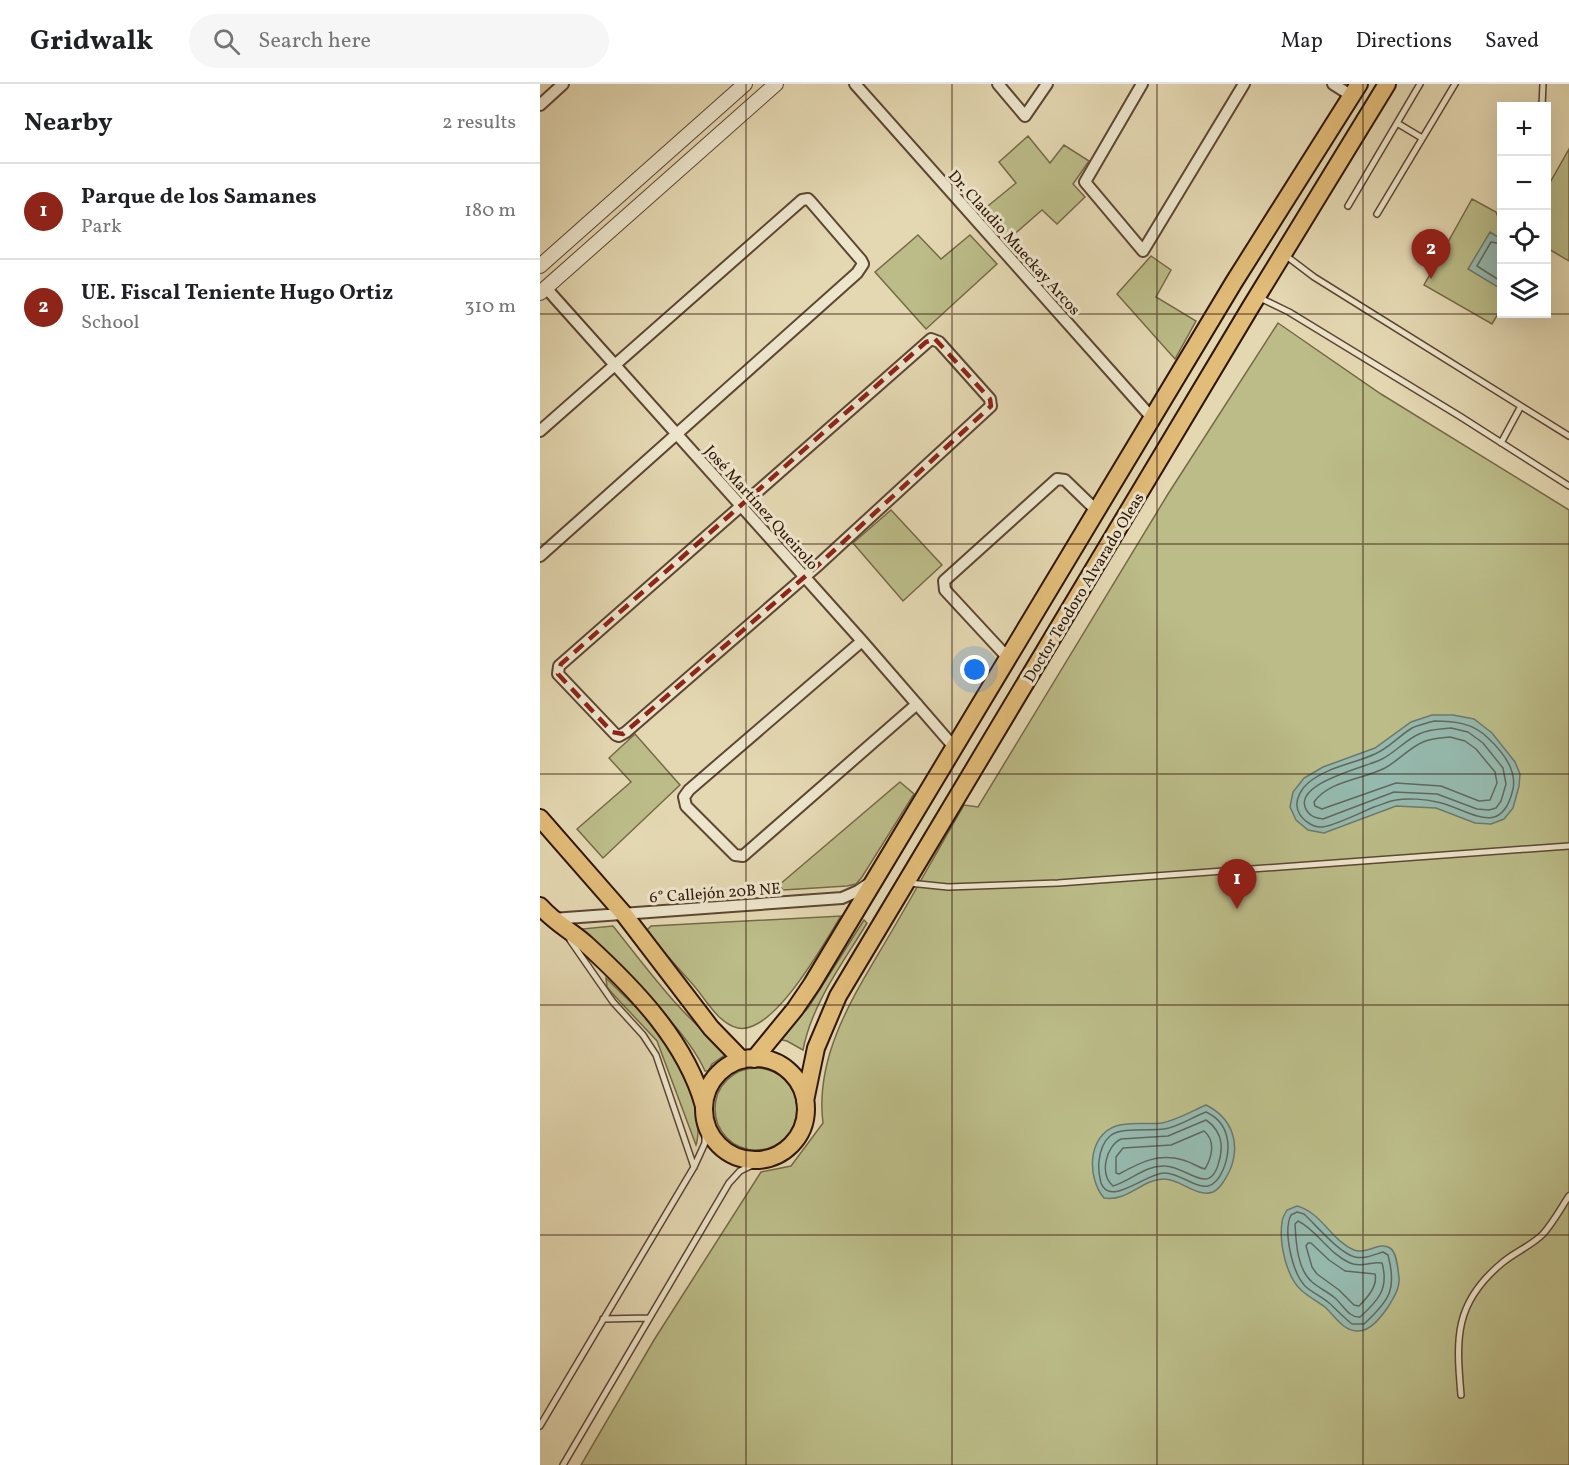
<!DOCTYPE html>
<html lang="en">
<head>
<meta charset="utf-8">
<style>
  :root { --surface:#fff; --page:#f6f6f6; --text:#202124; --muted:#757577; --line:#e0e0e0; --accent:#8f2418 }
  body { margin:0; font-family:Vollkorn,serif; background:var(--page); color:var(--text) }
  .controls { position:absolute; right:18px; top:18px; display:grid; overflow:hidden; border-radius:0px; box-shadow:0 6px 24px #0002 }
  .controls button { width:54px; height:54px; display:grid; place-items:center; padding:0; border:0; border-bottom:2px solid var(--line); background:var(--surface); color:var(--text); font:30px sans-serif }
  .you { position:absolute; left:435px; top:586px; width:21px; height:21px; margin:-15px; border:4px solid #fff; border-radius:50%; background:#1a73e8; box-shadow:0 0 0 9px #1a73e833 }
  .badge { display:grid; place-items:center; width:39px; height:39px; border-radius:50%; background:var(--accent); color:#fff; font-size:20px; font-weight:700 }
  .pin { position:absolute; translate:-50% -50px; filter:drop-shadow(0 2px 3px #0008) }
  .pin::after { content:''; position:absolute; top:32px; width:21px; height:18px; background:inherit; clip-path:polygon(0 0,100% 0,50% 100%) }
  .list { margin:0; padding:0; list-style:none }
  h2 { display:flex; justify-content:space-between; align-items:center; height:78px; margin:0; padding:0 24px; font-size:26px }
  h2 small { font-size:20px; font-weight:400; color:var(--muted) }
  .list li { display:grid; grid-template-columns:39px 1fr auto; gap:18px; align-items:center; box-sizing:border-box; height:96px; padding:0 24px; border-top:2px solid var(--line) }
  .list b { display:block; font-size:22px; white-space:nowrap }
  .list p { margin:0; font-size:20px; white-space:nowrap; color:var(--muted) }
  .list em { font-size:20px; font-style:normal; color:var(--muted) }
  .icon { flex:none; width:33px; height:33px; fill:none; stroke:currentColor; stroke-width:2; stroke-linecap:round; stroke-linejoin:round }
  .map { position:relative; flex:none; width:1029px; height:1381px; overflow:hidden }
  header { display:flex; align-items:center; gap:36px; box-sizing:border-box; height:84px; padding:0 30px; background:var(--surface); border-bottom:2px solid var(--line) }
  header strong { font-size:28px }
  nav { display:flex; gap:33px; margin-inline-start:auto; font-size:21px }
  .search { width:420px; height:54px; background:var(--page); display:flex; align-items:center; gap:15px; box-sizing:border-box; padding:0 21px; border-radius:33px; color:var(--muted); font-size:22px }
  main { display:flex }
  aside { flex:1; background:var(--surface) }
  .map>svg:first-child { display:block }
</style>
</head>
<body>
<header>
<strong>Gridwalk</strong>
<div class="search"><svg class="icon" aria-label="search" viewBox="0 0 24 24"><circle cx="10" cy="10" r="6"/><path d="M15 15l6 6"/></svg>Search here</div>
<nav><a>Map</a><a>Directions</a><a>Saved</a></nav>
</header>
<main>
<aside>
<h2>Nearby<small>2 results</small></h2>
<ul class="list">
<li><span class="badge">1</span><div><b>Parque de los Samanes</b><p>Park</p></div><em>180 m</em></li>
<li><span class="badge">2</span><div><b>UE. Fiscal Teniente Hugo Ortiz</b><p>School</p></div><em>310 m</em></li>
</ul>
</aside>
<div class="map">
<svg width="1029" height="1381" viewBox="0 0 1029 1381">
  <rect width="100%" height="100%" fill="#e4d8b2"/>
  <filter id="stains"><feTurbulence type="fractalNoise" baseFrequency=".00333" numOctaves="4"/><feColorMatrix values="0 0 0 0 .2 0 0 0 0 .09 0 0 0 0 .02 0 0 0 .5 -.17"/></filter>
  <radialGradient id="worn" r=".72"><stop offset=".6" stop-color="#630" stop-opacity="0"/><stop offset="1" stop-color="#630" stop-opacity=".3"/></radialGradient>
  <!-- green -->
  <path fill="#bbbc88" stroke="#766948" stroke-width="1.5" d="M 488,52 L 510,79 L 524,61 L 549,77 L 533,100 L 545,113 L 517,140 L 502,126 L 469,155 L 443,126 L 476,99 L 459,78 Z
    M 1029,65 L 1029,177 L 1007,164 L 1007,104 Z
    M 932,115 L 956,128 L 961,141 L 962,223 L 952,240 L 884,201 Z
    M 378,151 L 401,175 L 430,151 L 457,180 L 386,245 L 335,188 Z
    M 611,172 L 631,186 L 616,213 L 656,237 L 635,275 L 577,210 Z
    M 738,239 L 841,310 L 1029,426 L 1029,1381 L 41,1381 L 114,1256 L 221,1088 L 251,1082 L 283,1039 C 274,967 319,904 353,845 C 377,804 400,762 424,721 L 438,723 L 628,410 Z
    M 351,426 L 402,481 L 363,517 L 313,459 Z
    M 95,650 L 140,701 L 63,774 L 37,745 L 91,698 L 69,674 Z
    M 360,698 L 374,710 L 322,793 L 316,800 L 307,802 L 243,806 L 239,801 Z
    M 301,832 C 284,859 234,951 198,944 C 179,940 166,916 155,903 C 139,884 120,866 107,846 L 111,842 Z
    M 324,836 L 327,839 C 303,879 272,919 263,966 L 247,957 L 238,955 L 268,924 Z
    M 73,842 C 109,887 142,934 189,968 L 172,980 L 168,987 L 165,987 C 142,936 74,883 32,846 Z
    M 66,894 C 90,918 116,941 136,968 C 149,986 163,1040 156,1061 L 117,957 L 72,909 L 67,903 Z
    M175 1025a41 41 0 1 1 82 0a41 41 0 1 1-82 0Z"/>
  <!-- water -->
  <path fill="#95b9ae" stroke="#6d786c" stroke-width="1.5" d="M 950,148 L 961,155 L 961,205 L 928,185 Z
    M 892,631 L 913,631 L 934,635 L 952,649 L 975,678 L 980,690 L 979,702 L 973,724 L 964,735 L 951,740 L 935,739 L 896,724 L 856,722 L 784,749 L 768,746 L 756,736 L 750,723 L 753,708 L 764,694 L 783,683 L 835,664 L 871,638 Z
    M 666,1021 C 692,1034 701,1059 690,1086 C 686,1094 681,1104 673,1108 C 656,1114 641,1095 624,1095 C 602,1095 588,1118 564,1114 C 547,1094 547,1052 576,1042 C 590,1037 608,1041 622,1039 C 637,1036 652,1027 666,1021 Z
    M 757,1122 C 781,1128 792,1157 814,1166 C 827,1171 839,1157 850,1164 C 857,1168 858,1186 859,1194 C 860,1204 853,1215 848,1223 C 841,1233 830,1248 817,1247 C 803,1247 794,1231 785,1223 C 777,1217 769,1213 762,1207 C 746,1193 739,1159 742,1138 C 742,1134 745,1130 747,1126 Z"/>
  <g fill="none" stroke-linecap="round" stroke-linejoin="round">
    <!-- shore -->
    <path stroke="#62685c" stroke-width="1.5" d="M 962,160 L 951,158 L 937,182 L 962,198
      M 894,637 C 915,637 933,639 948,654 C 962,667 977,685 973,705 C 961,757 928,724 897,718 C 885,715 868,714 856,716 C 849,717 841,721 834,723 C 822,728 796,741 783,743 C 772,744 758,734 757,722 C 756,714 762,704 768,699 C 787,683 813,680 835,670 C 849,664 859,652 872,644 C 879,641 887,639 894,637 Z
      M 911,644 L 928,648 L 943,659 L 963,684 L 966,700 L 961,717 L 956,724 L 949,726 L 937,725 L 897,710 L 854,708 L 783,735 C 776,734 771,733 767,727 C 749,700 826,683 840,676 C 854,670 865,656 879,650 C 889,645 900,645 911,644 Z
      M 910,653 L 925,657 L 936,665 L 955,688 L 957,699 L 950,716 L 939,717 L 901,702 L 856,699 L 782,725 L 775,722 L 774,718 C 790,696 822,696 845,684 C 858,677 869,664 883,658 C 892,654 900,654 910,653 Z
      M 666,1028 C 690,1039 692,1064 683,1086 C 680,1093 676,1100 668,1102 C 657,1105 639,1089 625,1089 C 607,1088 570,1124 561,1099 C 559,1091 558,1085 559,1077 C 560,1068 563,1058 570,1052 C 580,1043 610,1047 624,1045 C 639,1043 652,1033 666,1028 Z
      M 666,1036 C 674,1041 680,1050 681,1059 C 682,1068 678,1095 665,1095 C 656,1096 638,1082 625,1082 C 605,1081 591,1097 573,1102 C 559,1090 566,1062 581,1055 L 628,1052 Z
      M 664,1047 C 676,1057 672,1073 665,1085 C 657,1083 651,1078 643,1076 C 618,1069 601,1078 579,1090 L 576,1089 L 576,1073 L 583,1064 L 631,1061 Z
      M 757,1128 L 764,1130 C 776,1141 799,1169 815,1173 C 825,1175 833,1171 843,1168 L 848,1171 C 857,1205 850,1216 824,1240 L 812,1240 C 803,1233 796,1225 788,1218 C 781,1212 771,1208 765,1202 C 752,1188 743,1147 751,1131 Z
      M 758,1137 C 777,1146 789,1170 810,1179 C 821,1184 832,1177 842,1179 C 849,1204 839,1216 820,1233 C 809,1234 803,1221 795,1214 C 788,1208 779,1204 772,1198 C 757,1185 756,1158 755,1140 Z
      M 768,1159 L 771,1159 L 789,1176 L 805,1187 L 835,1190 C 838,1202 827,1214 819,1222 L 814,1221 L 799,1206 L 777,1190 L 772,1183 L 766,1162 Z"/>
    <defs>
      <path id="service" d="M 1002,22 L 1003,0
        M 857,39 L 882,54
        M 808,122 L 880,0
        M 837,130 L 915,0
        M 745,171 L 774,193 L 1029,352
        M 718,213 L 749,228 L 921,333 L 1029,402
        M 961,359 L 981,322
        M 369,799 L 408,803 L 518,799 L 1029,762
        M 30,856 L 73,918 L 103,951 L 116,971 L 154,1083
        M 63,1235 L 109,1234
        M 921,1311 C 916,1254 914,1219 962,1179 C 975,1168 991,1162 1003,1150 C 1013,1139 1021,1124 1029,1112
        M 0,1342 L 154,1083 L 165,1059 L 165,1036
        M 23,1381 L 189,1099 L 200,1087 L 225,1075"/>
      <path id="minor" d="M 315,0 L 613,335
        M 458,0 L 485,32 L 507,0
        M 602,0 L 545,98 L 603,167 L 704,0
        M 793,0 L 812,12
        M 0,21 L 23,0
        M 6,204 L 322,557 L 414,663
        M 391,255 L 399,258 L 450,315 L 451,322 L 276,483 L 86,648 L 79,652 L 76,651 L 18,590 L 19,582 Z
        M 0,347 L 262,116 L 268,115 L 271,118 L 321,176 L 323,180 L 317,189 L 0,472
        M 322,557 L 149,706 L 144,713 L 146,722 L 195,771 L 203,772 L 377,620
        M 468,574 L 405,506 L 404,497 L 517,395 L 525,396 L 557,427
        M 12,835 L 302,814 L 318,807 L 330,799"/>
      <path id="tertiary" d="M 0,182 L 205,0
        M 0,209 L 236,0"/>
      <path id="primary" d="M 0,734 L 83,829 L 171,944 L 202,976
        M 0,822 C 15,839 30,846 46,860 C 94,904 146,957 164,1022
        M164 1025a51 51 0 1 1 102 0a51 51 0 1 1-102 0Z
        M 214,975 L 255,925 L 272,900 L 694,198 L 819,0
        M 265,1017 L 276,964 L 298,912 L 710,224 L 847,0"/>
    </defs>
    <!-- service casing -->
    <use href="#service" stroke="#5d4633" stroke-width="8"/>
    <!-- minor casing -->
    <use href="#minor" stroke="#5d4633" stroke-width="14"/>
    <!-- tertiary casing -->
    <use href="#tertiary" stroke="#5d4633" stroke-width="16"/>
    <!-- primary casing -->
    <use href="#primary" stroke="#301609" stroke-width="20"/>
    <!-- service -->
    <use href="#service" stroke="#ede6cd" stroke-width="5"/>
    <!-- minor -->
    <use href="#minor" stroke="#ede6cd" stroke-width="10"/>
    <!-- tertiary -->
    <use href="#tertiary" stroke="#ede6cd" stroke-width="14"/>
    <!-- primary -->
    <use href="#primary" stroke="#e2bc79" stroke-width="16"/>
  </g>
  <!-- marked area -->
  <path fill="none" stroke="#8f2418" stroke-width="4.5" stroke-dasharray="12 8" stroke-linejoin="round" d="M 395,255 L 450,315 L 451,322 L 276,483 L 83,650 L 72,648 L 18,590 L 21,580 L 386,258 Z"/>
  <!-- grid -->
  <path fill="none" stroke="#301609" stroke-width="1.5" stroke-opacity="0.55" d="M 206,0 L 206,1381M 412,0 L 412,1381M 617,0 L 617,1381M 823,0 L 823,1381M 0,230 L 1029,230M 0,460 L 1029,460M 0,690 L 1029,690M 0,921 L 1029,921M 0,1151 L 1029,1151"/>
  <g text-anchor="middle" stroke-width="6" stroke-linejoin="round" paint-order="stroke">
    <!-- street labels -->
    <g font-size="16" fill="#301609" stroke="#ede6cd">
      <text transform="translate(475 158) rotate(48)" y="6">Dr. Claudio Mueckay Arcos</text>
      <text transform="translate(222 423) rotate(48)" y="6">José Martínez Queirolo</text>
      <text transform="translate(543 503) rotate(-59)" y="6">Doctor Teodoro Alvarado Oleas</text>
      <text transform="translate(175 808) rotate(-4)" y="6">6° Callejón 20B NE</text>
    </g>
  </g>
  <rect width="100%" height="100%" filter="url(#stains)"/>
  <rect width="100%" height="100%" fill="url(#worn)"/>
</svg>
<div class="controls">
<button>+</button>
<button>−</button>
<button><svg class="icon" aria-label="locate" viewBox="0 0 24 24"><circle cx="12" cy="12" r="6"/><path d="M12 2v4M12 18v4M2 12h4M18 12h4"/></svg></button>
<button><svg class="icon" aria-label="layers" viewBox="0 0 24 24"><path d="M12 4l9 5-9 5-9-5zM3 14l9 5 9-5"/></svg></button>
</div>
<div class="you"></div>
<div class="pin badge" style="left:697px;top:825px">1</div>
<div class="pin badge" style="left:891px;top:195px">2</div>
</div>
</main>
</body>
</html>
